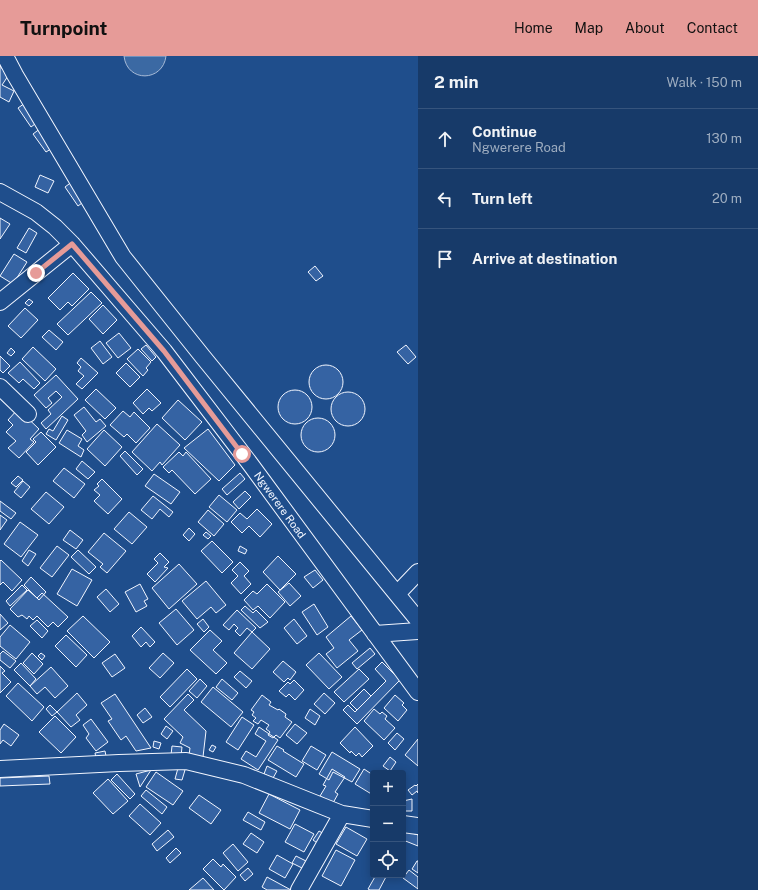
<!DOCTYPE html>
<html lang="en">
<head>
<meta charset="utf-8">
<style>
  :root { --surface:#173a69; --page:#244571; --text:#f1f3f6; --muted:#9eadc0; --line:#36547d; --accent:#e69b98 }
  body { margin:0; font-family:"Public Sans",sans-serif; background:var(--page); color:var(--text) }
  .controls { position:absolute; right:12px; bottom:12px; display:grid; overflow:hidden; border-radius:4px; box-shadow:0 2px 10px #0003 }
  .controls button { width:36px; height:36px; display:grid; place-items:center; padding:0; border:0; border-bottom:1px solid var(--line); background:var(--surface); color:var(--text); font:20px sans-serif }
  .stop { position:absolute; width:12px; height:12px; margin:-9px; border:3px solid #e69b98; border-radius:50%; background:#fff }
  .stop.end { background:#e69b98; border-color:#fff; box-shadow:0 1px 4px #0008 }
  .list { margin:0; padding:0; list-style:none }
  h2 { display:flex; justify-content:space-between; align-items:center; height:52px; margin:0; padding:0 16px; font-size:17px }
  h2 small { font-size:13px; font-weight:400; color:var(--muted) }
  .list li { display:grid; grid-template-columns:26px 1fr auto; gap:12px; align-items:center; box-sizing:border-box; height:60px; padding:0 16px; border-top:1px solid var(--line) }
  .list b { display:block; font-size:15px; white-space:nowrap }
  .list p { margin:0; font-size:13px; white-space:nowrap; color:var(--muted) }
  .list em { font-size:13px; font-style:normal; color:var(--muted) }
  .icon { flex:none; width:22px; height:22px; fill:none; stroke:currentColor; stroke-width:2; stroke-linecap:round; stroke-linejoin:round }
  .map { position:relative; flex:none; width:418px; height:834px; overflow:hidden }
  header { display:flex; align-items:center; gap:24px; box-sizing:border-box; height:56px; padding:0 20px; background:var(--accent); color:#111 }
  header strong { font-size:19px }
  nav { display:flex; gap:22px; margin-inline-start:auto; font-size:14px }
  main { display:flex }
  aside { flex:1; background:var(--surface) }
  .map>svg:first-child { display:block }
</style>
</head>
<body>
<header>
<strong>Turnpoint</strong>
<nav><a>Home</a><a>Map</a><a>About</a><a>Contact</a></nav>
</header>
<main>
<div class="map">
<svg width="418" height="834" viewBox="0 0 418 834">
  <rect width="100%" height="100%" fill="#1f4e8c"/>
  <!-- water -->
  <path fill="#3b69a3" stroke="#a8bbd7" d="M 124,0 L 166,0 C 163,26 127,27 124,0 Z"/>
  <!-- building -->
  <path fill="#3563a3" stroke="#f2f6ff" d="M 0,10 L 8,20 L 2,29 L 14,35 L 9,46 L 0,41 Z
    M 25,47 L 39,65 L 31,71 L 18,52 Z
    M 41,72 L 54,91 L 46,96 L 33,78 Z
    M 40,119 L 54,125 L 48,137 L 35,131 Z
    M 73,125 L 86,144 L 78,150 L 65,131 Z
    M 0,162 L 10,168 L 0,183 Z
    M 29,172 L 37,177 L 26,197 L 17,192 Z
    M 14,198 L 27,206 L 13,228 L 0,220 Z
    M 315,210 L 323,220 L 316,225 L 308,216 Z
    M 73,217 L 89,233 L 72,250 L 68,246 L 60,254 L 48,242 Z
    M 91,236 L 102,247 L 68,279 L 57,268 Z
    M 29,243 L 33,246 L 29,250 L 25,247 Z
    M 103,249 L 117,264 L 103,278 L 89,263 Z
    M 25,252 L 38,264 L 21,282 L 8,270 Z
    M 49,274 L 63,286 L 56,294 L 42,281 Z
    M 119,277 L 131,292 L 118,302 L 106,287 Z
    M 100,285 L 112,301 L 103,308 L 91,292 Z
    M 146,289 L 156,301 L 152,305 L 141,293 Z
    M 406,289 L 416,301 L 408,308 L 397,296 Z
    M 33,291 L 56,313 L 45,325 L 22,303 Z
    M 11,292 L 15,296 L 11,300 L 7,297 Z
    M 138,293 L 151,306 L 146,312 L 148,314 L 143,320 L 127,303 Z
    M 0,300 L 10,310 L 3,317 L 0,314 Z
    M 81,302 L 98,317 L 82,333 L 76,328 L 84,320 L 78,315 L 81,311 L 77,307 Z
    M 20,306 L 40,327 L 34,333 L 23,323 L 19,327 L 8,317 Z
    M 126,307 L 140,321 L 130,331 L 116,317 Z
    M309 326a17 17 0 1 1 34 0a17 17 0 1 1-34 0Z
    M 56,319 L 78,343 L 46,373 L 41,367 L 51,358 L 48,354 L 62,341 L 56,335 L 48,342 L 52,347 L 46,352 L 34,339 Z
    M 96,333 L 116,352 L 105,363 L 85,344 Z
    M 147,333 L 161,347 L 152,355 L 149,352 L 143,358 L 133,347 Z
    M278 351a17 17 0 1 1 34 0a17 17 0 1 1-34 0Z
    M331 353a17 17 0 1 1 34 0a17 17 0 1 1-34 0Z
    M 178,344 L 202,366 L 185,384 L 162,362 Z
    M 84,351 L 96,366 L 100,363 L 106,370 L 87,386 L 82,379 L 86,375 L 74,359 Z
    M 18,353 L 39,373 L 30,383 L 34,386 L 19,402 L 8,392 L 16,385 L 6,376 L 13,369 L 8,364 Z
    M 123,355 L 130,361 L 134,356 L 150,372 L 136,387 L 127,378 L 124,381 L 110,369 Z
    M 62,360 L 68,364 L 56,384 L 46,378 L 49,373 L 53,375 Z
    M301 379a17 17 0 1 1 34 0a17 17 0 1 1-34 0Z
    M 157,368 L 180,389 L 162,409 L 160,406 L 152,415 L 132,396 Z
    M 208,373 L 235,409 L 219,425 L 184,392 Z
    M 67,374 L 82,383 L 78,390 L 84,394 L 81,401 L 59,387 Z
    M 104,374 L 122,391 L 105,410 L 87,393 Z
    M 41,376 L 56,391 L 38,409 L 26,396 L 36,386 L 33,383 Z
    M 125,395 L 143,413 L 137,419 L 120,400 Z
    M 179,396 L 183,400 L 186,396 L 211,423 L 195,438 L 172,414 L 169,417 L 163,411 Z
    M 82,405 L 95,416 L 88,423 L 76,413 Z
    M 64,412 L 85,428 L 74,442 L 53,425 Z
    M 240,417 L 245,423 L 227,439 L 222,433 Z
    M 154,418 L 180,436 L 171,448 L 145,430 Z
    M 18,420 L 23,424 L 16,431 L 11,427 Z
    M 102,423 L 122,443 L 108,458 L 94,445 L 100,439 L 94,434 L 99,430 L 97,428 Z
    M 23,425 L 30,431 L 21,442 L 14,436 Z
    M 245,435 L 251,441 L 239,453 L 233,446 Z
    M 46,436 L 64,451 L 49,468 L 31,453 Z
    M 219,439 L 237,454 L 227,466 L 209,451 Z
    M 153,440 L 173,456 L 169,461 L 160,453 L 152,463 L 141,454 Z
    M 0,445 L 16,457 L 11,463 L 0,455 Z
    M 257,453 L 272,468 L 260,481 L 249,470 L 242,477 L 231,466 L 240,457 L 247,463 Z
    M 208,454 L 224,468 L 214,480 L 198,466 Z
    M 129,456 L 147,471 L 132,488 L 114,473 Z
    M 0,459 L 7,464 L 0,474 Z
    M 20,466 L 38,479 L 21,501 L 4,488 Z
    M 189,472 L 195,478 L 189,485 L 183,479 Z
    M 70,474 L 83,484 L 76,493 L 63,484 Z
    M 206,476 L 211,480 L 208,483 L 203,479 Z
    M 104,477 L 126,495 L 107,517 L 100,511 L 103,508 L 88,496 Z
    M 212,485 L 233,506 L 222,517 L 201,495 Z
    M 57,490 L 69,499 L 52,521 L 40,512 Z
    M 240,490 L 247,494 L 245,498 L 238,495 Z
    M 29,494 L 36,498 L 28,510 L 22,505 Z
    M 78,494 L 96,511 L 89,518 L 71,501 Z
    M 160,497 L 169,506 L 164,511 L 168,512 L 155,526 L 147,518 L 158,507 L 154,503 Z
    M 278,500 L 296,518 L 280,534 L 263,516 Z
    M 1,504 L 22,524 L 12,535 L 3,526 L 0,529 L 0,505 Z
    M 240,506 L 249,515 L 244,520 L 251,528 L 241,538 L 231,527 L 238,520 L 232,514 Z
    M 179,508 L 197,528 L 169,553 L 152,532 Z
    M 72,513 L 92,524 L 77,550 L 57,538 Z
    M 315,514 L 323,524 L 313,532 L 304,521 Z
    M 31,521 L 46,536 L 39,544 L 24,529 Z
    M 206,525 L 226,549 L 216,557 L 211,551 L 197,563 L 182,545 Z
    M 289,527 L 301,540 L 290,550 L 278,536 Z
    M 140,528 L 148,543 L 144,545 L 147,550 L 136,556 L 125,536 Z
    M 267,528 L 285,546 L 270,562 L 258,550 L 253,554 L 244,544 L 253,535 L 257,538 Z
    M 22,529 L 27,534 L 10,550 L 6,545 Z
    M 106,533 L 119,548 L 110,556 L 97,541 Z
    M 28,534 L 37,542 L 42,537 L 68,561 L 58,571 L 53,566 L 48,571 L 37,560 L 33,564 L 29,560 L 27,563 L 22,559 L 18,561 L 10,553 Z
    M 314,548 L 328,571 L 317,579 L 302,556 Z
    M 245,550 L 253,557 L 256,554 L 268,566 L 260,572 L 241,554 Z
    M 176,553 L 194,574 L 177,589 L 159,567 Z
    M 237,554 L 256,572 L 252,576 L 247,572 L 240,580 L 235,575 L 238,572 L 234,568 L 229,574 L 223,569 Z
    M 0,558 L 8,567 L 0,574 Z
    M 83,560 L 110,586 L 94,602 L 67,575 Z
    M 351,560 L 362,574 L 349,584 L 358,595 L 337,612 L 326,598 L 334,592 L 326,581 Z
    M 203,563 L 209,571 L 204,576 L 197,568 Z
    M 294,563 L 307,580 L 297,588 L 284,572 Z
    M 37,564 L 48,575 L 42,582 L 30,570 Z
    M 10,569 L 30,586 L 16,603 L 0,590 L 0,581 Z
    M 141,571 L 155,586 L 150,591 L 146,586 L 141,591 L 132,580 Z
    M 210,574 L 222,585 L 213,594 L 227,607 L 216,618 L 190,594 Z
    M 252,576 L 270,593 L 252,613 L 234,597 Z
    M 66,579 L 87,599 L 76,611 L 55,590 Z
    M 370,592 L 375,598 L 357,613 L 352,607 Z
    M 3,595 L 16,605 L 10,612 L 0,604 L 0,598 Z
    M 32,597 L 43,608 L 34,618 L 23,607 Z
    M 41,597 L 45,600 L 42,604 L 38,600 Z
    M 163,597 L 174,607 L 160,622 L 149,612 Z
    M 319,597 L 342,621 L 329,633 L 306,609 Z
    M 115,598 L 125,612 L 112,621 L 102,607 Z
    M 283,605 L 296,616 L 290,624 L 288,622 L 284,626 L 273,616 Z
    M 382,606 L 400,624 L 357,668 L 343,654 L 348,649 L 355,656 L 386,625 L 375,613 Z
    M 21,607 L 36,623 L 30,630 L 14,614 Z
    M 0,610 L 5,615 L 2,617 L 11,626 L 0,637 Z
    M 51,611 L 68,630 L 55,642 L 45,631 L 37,638 L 30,630 Z
    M 187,613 L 197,623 L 170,651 L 160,641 Z
    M 359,613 L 369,623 L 344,646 L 334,636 Z
    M 240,615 L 252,625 L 246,632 L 234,621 Z
    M 200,623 L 207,630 L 197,642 L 189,635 Z
    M 222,623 L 238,637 L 232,644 L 216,631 Z
    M 294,624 L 304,634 L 295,644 L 289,638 L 286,641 L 279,635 L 288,626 L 290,628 Z
    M 18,627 L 44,651 L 32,665 L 6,640 Z
    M 213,631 L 243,656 L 231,671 L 201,646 Z
    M 364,633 L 371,640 L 357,654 L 350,647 Z
    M 77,637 L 87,649 L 76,659 L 80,664 L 71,671 L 57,656 Z
    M 324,637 L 335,647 L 325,658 L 314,648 Z
    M 115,638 L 151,692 L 136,695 L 126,680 L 121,684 L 108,665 L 112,663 L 101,647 Z
    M 188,638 L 194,644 L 184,654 L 206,675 L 203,701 L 189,699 L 190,692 L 180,687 L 183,681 L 164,663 Z
    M 262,639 L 271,646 L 269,649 L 278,654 L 279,653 L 286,658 L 285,661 L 292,666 L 280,682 L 276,679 L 273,682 L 268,679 L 270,676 L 266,673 L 269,669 L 261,664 L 258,668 L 253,665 L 256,662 L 252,659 L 254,656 L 251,654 Z
    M 395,639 L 404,647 L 402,649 L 407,654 L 398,665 L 384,652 Z
    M 50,649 L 57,656 L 52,660 L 46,653 Z
    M 145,652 L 152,661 L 143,667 L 137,659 Z
    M 310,653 L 320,660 L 315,669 L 305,662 Z
    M 374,653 L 380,658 L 382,656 L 387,660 L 385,663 L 395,672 L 384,684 L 364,665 Z
    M 55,660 L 76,681 L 61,697 L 39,676 Z
    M 242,661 L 254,669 L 238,694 L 226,686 Z
    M 91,663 L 108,686 L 96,695 L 86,682 L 89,678 L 83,669 Z
    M 4,668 L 19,679 L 11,690 L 3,684 L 0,688 L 0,674 Z
    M 295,668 L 307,677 L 297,688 L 286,679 Z
    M 166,670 L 173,675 L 167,683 L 161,678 Z
    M 259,671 L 278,684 L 258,714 L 241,703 L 246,695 L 256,701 L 266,685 L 255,678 Z
    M 355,671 L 373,690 L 362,701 L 359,697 L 356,700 L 351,695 L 350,697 L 340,687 Z
    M 397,677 L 404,683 L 395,694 L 388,687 Z
    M 418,683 L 418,710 L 405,699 Z
    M 154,685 L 161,687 L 159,693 L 153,691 Z
    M 212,689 L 216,691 L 213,696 L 209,694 Z
    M 172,690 L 182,691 L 181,700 L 171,699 Z
    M 277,690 L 284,694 L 283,695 L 304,708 L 296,721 L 268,704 Z
    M 311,690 L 326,699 L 317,714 L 302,705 Z
    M 105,695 L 106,700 L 96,702 L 95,697 Z
    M 332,696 L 360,713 L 352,726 L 333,716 L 329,724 L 319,718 Z
    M 390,701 L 396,706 L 390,715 L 383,710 Z
    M 267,710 L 277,715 L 273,722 L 264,718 Z
    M 178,712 L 185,714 L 182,724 L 175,723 Z
    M 332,713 L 345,721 L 335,736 L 338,738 L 333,747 L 320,740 L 326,730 L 323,729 Z
    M 364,713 L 373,719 L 373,739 L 355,728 Z
    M 151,714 L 140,731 L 136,718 Z
    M 156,716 L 183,735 L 173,749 L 146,731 Z
    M 117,718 L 135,738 L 130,743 L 111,724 Z
    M 49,720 L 50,728 L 0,730 L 0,722 Z
    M 108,723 L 128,745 L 113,758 L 93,737 Z
    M 418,728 L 418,737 L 417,735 L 412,739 L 408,734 L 415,729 L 416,730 Z
    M 146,734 L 167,751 L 162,758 L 141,740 Z
    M 269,738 L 300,754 L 290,773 L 259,757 Z
    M 199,739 L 221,754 L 211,768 L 189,752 Z
    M 412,743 L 412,755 L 403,755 L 403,745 Z
    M 140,748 L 161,767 L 150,779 L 129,760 Z
    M 248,756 L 265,766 L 261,774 L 243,764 Z
    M 295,768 L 314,778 L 304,796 L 285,786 Z
    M 346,771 L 367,783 L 357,800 L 336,788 Z
    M 168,774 L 174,781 L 157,795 L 152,788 Z
    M 403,774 L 418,779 L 418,790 L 403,784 Z
    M 319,775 L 326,779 L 320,789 L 313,784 Z
    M 251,777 L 264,786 L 257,797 L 243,788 Z
    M 233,788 L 248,806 L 238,815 L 223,797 Z
    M 176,792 L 181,797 L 170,807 L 166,802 Z
    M 336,794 L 355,804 L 341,830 L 322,820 Z
    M 277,799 L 293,808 L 285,822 L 269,813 Z
    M 296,800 L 306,805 L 302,812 L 292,807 Z
    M 213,803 L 221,811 L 223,808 L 236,821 L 224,834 L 203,813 Z
    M 417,805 L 418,805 L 418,817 L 412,813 Z
    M 248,812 L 253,818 L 245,825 L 240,819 Z
    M 409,814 L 418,821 L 418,833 L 403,822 Z
    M 376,819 L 387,819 L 379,834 L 370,834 L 368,833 Z
    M 267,821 L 291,834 L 267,834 L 262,831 Z
    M 203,822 L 214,834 L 189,834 Z"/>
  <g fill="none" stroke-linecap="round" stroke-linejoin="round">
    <defs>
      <path id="minor" d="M 5,0 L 15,19 L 123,201 L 203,301 L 418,564
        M 0,136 L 36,156 L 55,171 L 72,188 L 164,295 L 251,409 L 418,636
        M 0,246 L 72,188
        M 0,331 L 28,358
        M 397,538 L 418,516
        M 375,578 L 418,575
        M 0,713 L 119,707 L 186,705 L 244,719 L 342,758 L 373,763
        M 403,768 L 418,770
        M 299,834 L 342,758"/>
    </defs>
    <!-- minor casing -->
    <use href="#minor" stroke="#f2f6ff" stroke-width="18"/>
    <!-- minor -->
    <use href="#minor" stroke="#1f4e8c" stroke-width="16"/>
  </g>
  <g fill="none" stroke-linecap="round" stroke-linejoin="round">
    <!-- route -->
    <path stroke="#e69b98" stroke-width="5" d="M 36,217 L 72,188 L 164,295 L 242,398"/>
  </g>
  <g text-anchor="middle" stroke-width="3" stroke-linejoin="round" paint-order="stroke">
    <!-- street labels -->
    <g font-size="11" fill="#f2f6ff" stroke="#1f4e8c">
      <text transform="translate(280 449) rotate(54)" y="4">Ngwerere Road</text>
    </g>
  </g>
</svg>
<div class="controls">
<button>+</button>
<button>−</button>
<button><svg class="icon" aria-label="locate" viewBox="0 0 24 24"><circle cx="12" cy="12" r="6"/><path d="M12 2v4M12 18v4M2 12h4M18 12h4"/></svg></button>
</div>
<div class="stop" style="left:242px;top:398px"></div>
<div class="stop end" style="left:36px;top:217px"></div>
</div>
<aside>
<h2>2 min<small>Walk · 150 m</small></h2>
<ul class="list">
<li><svg class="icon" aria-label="ahead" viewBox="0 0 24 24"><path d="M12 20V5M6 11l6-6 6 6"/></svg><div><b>Continue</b><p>Ngwerere Road</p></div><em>130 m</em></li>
<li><svg class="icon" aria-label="left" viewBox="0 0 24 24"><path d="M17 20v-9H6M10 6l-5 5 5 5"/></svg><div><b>Turn left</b></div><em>20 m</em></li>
<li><svg class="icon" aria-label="arrive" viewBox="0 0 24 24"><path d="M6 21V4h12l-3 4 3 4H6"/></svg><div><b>Arrive at destination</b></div></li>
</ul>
</aside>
</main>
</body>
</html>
